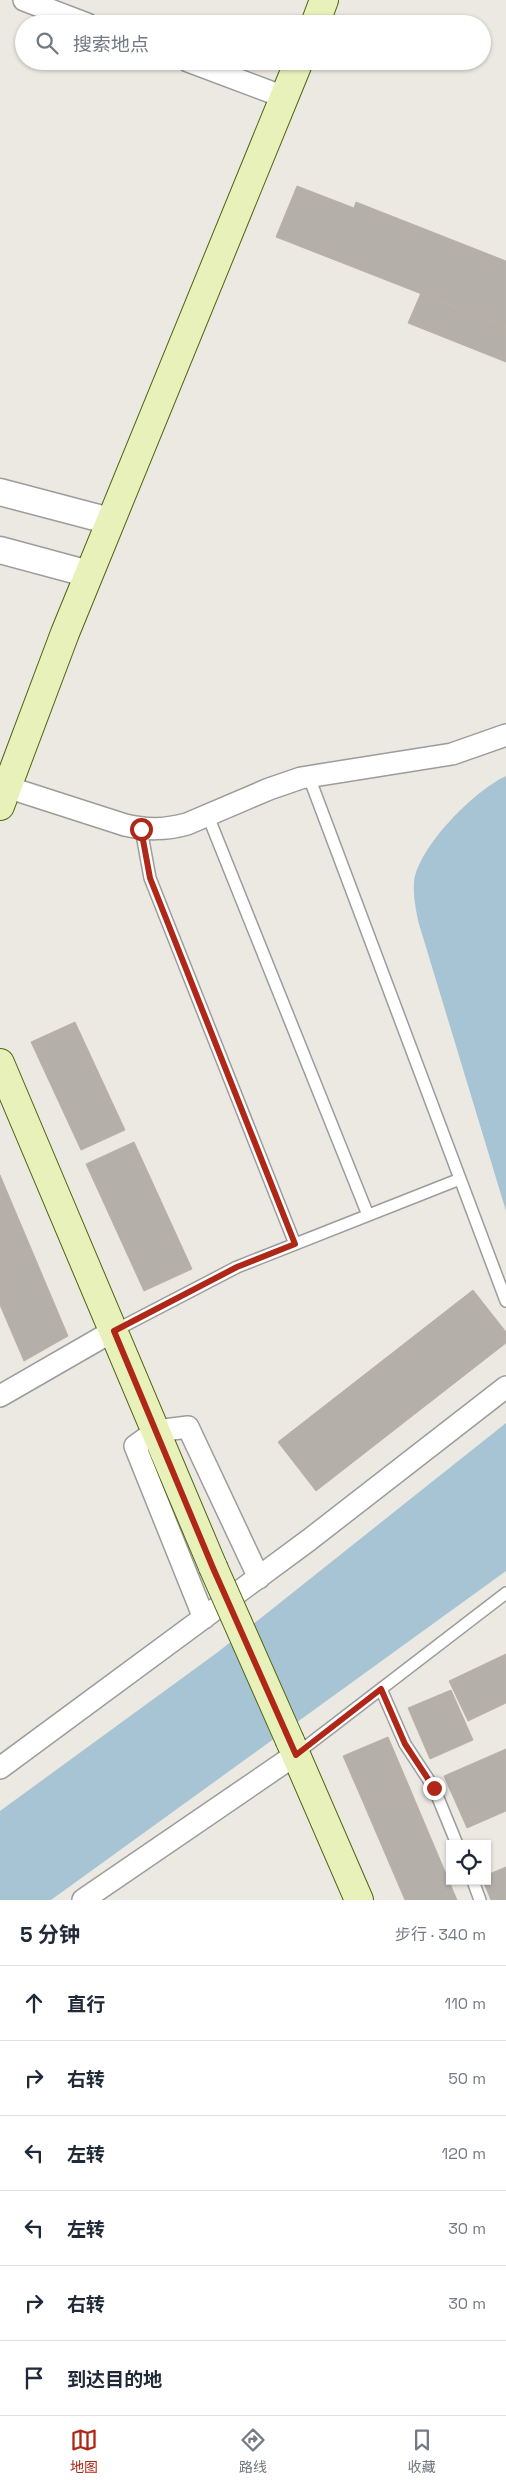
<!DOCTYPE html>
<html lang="zh">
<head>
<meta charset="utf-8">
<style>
  :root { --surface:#fff; --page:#f6f6f7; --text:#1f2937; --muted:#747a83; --line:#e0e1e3; --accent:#af2817 }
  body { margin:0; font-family:"Space Grotesk","Noto Sans SC",sans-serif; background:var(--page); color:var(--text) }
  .controls { position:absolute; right:15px; bottom:15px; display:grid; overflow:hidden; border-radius:0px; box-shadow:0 1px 4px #0004 }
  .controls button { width:45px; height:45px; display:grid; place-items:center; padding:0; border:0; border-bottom:1px solid var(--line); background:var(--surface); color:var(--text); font:25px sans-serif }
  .stop { position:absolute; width:15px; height:15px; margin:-11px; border:4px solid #af2817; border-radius:50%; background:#fff }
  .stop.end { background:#af2817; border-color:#fff; box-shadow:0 1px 5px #0008 }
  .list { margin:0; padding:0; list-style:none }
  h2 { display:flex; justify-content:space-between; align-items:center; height:65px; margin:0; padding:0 20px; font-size:21px }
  h2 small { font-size:16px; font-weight:400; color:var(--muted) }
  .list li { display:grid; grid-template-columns:32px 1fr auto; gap:15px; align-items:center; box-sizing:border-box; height:75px; padding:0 20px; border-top:1px solid var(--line) }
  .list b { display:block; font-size:19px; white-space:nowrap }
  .list em { font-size:16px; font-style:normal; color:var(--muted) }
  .icon { flex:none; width:28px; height:28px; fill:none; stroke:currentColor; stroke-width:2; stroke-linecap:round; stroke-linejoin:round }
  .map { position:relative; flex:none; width:506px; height:1900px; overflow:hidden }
  .search { position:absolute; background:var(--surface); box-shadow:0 1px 4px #0004; left:15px; right:15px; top:15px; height:55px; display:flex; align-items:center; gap:12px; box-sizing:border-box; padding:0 18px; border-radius:28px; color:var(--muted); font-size:19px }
  .sheet { height:515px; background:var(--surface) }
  nav { display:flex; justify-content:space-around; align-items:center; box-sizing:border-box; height:70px; border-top:1px solid var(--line); background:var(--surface); font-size:14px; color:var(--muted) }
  nav a { display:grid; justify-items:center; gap:2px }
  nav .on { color:var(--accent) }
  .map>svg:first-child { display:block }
</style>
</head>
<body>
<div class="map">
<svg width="506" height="1900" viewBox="0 0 506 1900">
  <rect width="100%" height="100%" fill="#ebe9e1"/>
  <!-- water -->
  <path fill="#a6c4d4" d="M 506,776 L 506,1211 L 419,924 C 416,911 413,896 414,882 C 418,847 475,790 506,776 Z
    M 506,1423 L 506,1571 L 51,1900 L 0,1900 L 0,1811 L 218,1652 Z"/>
  <!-- building -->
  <path fill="#b4afa8" stroke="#bbb1a6" d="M 297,186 L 354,208 L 356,202 L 506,261 L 506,327 L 276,237 Z
    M 421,293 L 506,327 L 506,362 L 408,323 Z
    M 75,1022 L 125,1130 L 81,1150 L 31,1042 Z
    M 134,1142 L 192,1269 L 144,1291 L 86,1164 Z
    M 0,1175 L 68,1336 L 24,1361 L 0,1305 Z
    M 473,1290 L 506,1332 L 506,1343 L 316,1491 L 278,1442 Z
    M 506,1654 L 506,1703 L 468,1721 L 449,1681 Z
    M 451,1690 L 473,1740 L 430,1759 L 408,1708 Z
    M 388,1737 L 408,1784 L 363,1802 L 343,1756 Z
    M 506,1749 L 506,1811 L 467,1828 L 444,1776 Z
    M 408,1784 L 457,1900 L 405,1900 L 363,1802 Z
    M 506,1867 L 506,1900 L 491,1900 L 483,1881 L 487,1881 L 487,1875 Z"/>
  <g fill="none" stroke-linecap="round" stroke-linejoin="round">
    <defs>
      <path id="service" d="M 309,777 L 506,1301
        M 208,816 L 368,1215
        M 141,829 L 150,878 L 295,1244
        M 114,1331 L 237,1267 L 460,1179
        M 381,1689 L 405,1744 L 434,1788 L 457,1844
        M 295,1755 L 506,1593
        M 473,1881 L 480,1900"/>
      <path id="minor" d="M 24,0 L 87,24
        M 188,61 L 284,97
        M 7,787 L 125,825 C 147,830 165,830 187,824 L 269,789 L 301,778 L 452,754 L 506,735
        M 0,1396 L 113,1331
        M 204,1618 L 135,1446 L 156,1431 L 188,1427 L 259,1578
        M 0,1768 L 309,1540 L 506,1387
        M 83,1900 L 295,1755"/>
      <path id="tertiary" d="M 0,492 L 110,521
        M 0,550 L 89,574"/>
      <path id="secondary" d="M 315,24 L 324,0
        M 0,806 L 65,633 L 299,61
        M 0,1063 L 213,1567
        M 290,1741 L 359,1900"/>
    </defs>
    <!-- service casing -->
    <use href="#service" stroke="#9c9c9c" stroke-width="14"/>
    <!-- minor casing -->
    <use href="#minor" stroke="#9c9c9c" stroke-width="24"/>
    <!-- tertiary casing -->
    <use href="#tertiary" stroke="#9c9c9c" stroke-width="29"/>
    <!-- secondary casing -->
    <use href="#secondary" stroke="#506311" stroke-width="30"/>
    <!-- service -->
    <use href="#service" stroke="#fff" stroke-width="11"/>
    <!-- minor -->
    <use href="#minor" stroke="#fff" stroke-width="21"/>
    <!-- tertiary -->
    <use href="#tertiary" stroke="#fff" stroke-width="26"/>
    <!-- secondary -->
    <use href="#secondary" stroke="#e8f1ba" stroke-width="28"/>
    <defs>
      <path id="secondary-bridge" d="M 213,1567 L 290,1741"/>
    </defs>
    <!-- secondary-bridge casing -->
    <use href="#secondary-bridge" stroke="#506311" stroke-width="30" stroke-linecap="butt"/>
    <!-- secondary-bridge -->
    <use href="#secondary-bridge" stroke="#e8f1ba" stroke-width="28"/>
  </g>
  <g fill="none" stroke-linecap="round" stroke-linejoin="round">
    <!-- route -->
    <path stroke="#af2817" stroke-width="6" d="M 141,829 L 150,878 L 295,1244 L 237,1267 L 114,1331 L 213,1568 L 296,1755 L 381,1689 L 405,1744 L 434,1788"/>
  </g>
</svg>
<div class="controls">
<button><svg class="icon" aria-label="locate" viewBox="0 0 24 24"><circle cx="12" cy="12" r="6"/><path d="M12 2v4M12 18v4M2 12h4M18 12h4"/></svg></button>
</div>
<div class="stop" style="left:141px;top:829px"></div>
<div class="stop end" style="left:434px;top:1788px"></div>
<div class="search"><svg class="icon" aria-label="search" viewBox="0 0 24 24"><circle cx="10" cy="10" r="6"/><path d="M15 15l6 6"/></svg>搜索地点</div>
</div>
<section class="sheet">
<h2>5 分钟<small>步行 · 340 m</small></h2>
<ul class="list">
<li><svg class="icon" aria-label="ahead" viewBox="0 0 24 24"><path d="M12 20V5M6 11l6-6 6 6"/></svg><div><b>直行</b></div><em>110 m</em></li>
<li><svg class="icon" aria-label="right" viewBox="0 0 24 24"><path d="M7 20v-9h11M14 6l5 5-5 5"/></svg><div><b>右转</b></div><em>50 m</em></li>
<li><svg class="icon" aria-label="left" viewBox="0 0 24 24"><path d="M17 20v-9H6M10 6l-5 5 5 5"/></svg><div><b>左转</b></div><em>120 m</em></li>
<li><svg class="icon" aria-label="left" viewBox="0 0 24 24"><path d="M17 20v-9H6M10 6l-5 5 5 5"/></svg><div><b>左转</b></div><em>30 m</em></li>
<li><svg class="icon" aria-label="right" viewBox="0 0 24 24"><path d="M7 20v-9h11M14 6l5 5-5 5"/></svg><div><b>右转</b></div><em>30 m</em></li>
<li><svg class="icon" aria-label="arrive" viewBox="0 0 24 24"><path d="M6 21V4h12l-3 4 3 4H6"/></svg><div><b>到达目的地</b></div></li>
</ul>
</section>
<nav>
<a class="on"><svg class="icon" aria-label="map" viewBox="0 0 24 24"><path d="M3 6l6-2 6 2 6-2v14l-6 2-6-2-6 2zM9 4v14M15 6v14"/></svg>地图</a>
<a><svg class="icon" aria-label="directions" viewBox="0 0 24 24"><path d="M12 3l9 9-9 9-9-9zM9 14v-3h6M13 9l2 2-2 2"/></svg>路线</a>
<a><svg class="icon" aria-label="saved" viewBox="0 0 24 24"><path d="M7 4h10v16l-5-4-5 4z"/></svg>收藏</a>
</nav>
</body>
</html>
